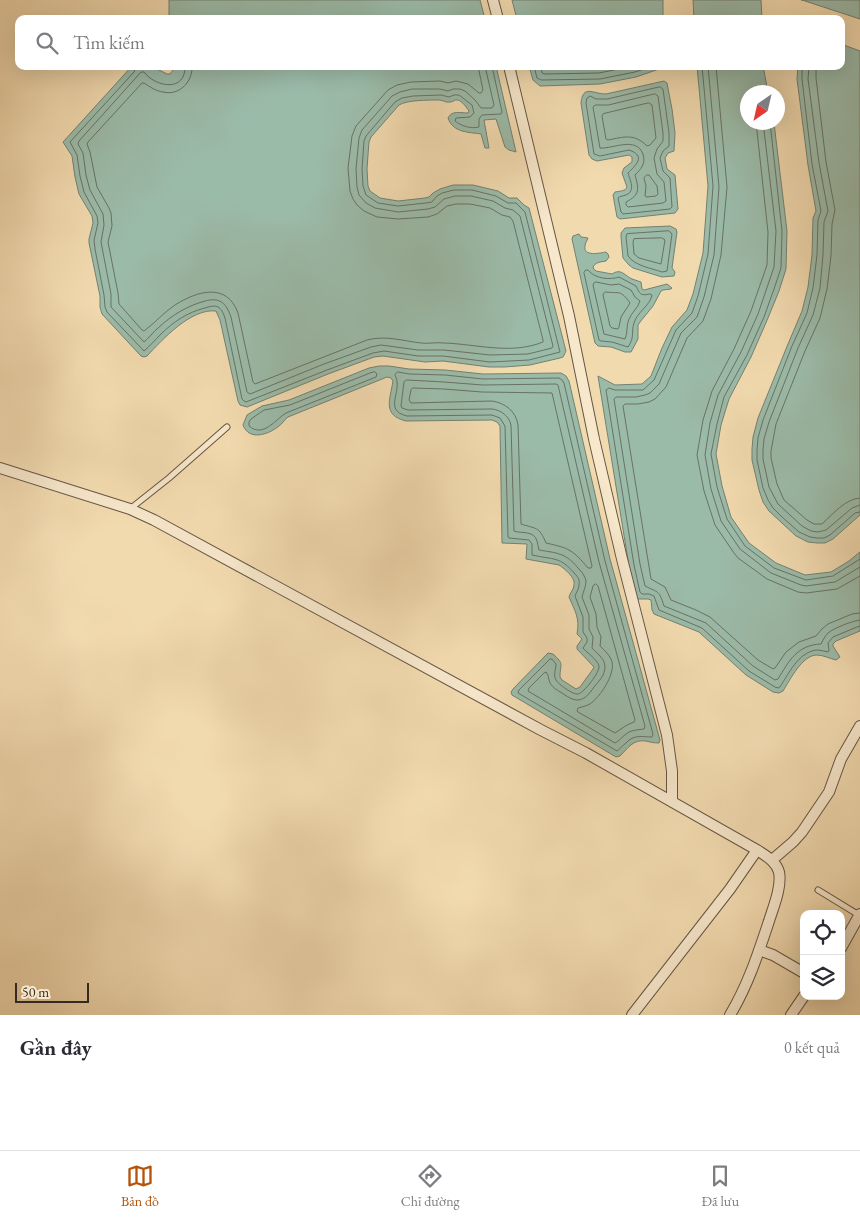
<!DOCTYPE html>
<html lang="vi">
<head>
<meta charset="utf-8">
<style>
  :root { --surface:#fff; --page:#f2f2f3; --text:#2b2b33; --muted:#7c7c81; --line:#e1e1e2; --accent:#b45309 }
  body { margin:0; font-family:"EB Garamond",serif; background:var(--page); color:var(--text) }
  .controls { position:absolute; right:15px; bottom:15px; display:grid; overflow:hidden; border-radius:10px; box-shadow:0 5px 20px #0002 }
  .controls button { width:45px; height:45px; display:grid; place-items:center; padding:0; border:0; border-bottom:1px solid var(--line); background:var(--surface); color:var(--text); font:25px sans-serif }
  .compass { position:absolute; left:740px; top:85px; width:45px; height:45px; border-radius:50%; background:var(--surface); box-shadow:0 5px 20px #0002; rotate:214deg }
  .scale { position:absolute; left:15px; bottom:12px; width:74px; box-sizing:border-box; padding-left:5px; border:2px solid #362922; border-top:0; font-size:14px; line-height:18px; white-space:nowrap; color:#362922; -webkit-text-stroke:4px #f7e7cb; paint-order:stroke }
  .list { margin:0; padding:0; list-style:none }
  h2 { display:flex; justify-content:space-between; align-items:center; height:65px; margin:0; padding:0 20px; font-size:21px }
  h2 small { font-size:16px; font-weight:400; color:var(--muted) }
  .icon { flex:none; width:28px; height:28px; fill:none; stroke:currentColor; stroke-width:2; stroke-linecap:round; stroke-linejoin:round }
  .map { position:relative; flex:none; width:860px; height:1015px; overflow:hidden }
  .search { position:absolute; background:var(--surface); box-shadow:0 5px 20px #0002; left:15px; right:15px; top:15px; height:55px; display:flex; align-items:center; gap:12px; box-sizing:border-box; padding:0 18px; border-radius:10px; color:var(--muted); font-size:19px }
  .sheet { height:135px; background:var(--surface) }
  nav { display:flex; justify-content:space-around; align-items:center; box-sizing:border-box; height:70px; border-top:1px solid var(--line); background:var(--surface); font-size:14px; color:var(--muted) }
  nav a { display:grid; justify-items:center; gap:2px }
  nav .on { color:var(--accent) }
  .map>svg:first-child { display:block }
</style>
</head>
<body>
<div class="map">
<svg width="860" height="1015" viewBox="0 0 860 1015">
  <rect width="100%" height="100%" fill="#f2daaf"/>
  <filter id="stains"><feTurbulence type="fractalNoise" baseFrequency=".004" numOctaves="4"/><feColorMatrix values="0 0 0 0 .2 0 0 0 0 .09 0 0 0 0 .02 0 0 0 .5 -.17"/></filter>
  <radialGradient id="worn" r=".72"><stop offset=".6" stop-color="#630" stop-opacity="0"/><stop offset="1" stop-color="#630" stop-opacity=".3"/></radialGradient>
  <!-- water -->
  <path fill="#9bbba9" stroke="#738173" d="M 169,0 L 480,0 L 485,19 L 169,19 Z
    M 512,0 L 663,0 L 663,19 L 517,19 Z
    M 693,0 L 761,0 L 762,19 L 694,19 Z
    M 801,0 L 860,0 L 860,19 L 802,0 Z
    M 841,44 L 860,51 L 860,515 L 833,539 L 825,543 L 817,543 L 808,542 L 796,536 L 769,511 L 763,502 L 759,490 L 752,460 L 752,449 L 753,437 L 758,418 L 788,344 L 802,311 L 808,287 L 812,255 L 813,218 L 816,211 L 808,165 L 797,79 L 798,66 L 841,66 Z
    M 132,66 L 151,66 L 167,74 L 170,74 L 174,69 L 174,66 L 496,66 L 516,152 L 509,150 L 505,147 L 496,119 L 484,120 L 489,148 L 485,148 L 481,134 C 469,132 453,133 448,118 C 452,110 460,113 468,113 L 469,111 C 467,108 462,101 458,100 C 454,99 454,102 450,102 C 446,103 443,100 439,100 C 428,100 407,100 399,105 L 371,137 L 369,142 L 368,155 L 367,169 L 368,186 L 370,191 L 380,198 L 398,201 L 425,198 L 429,197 L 433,193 L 440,189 L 453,185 L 473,185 L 498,191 L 509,198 L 517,198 L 524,205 L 529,208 L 566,351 L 563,357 L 560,358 L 530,365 L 505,367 L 489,367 L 443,361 L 425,362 L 383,356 L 374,357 L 328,374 L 247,407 L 240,405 L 238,401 L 220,320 L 216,311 C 191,308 162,340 147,356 L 144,357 L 141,356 L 102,314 L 100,307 L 100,296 L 89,243 L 89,239 L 93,223 L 92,216 L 79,194 L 75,177 L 72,156 L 63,142 Z
    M 529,66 L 663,66 L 659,69 L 636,77 L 600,84 L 540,86 L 533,80 Z
    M 697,66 L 763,66 L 768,92 L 748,92 L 748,122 L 774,123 L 787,231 L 786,269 L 779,291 L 768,318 L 751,357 L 729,399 L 721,425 L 716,454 L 722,486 L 731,517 L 749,543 L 776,563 L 805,575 L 831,572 L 849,561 L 860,552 L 860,631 L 836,641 L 833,644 L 833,646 L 840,657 L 836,660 C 831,659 823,655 817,655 C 802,655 790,680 783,691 L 779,693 L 773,692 L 746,675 L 699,632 L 654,614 L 652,610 L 651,600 L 648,599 L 637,599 L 629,566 L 598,376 L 615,385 L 642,384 L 651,376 L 662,348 L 672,327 L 687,310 L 693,294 L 703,253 L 708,186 Z
    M 664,81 L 667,83 L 672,109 L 675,133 L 674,151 L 668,153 L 665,158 L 667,169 L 675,175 L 678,209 L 675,213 L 620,219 L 617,217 L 613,195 L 615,192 C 620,191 626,191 627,187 L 622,173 L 624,168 L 632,162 L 632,157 L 629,155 L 597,161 L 592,159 L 589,155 L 581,103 C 583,84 593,94 606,94 Z
    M 670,226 L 676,229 L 677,232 L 672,268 L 675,272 L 674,276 L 662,277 L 633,268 L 629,265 L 623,258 L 621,237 L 621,233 L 625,228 Z
    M 579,234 L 581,237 L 588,238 C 587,241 585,243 585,246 C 583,257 600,253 606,252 L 608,254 L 609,257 L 606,261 C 601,262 594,262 593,268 L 596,271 L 612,274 C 621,268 624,275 632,279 C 635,280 638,281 641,282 L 642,289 L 644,290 L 667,284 L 672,288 L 671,289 L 663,290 L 661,291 L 653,306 L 640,322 L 638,325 L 638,339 L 631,352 L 625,352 L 611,347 L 598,346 L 595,343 L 572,239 L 573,236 Z
    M 379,366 L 389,366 L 409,369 L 445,370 L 483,374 L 561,373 L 566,376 L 569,381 L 610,559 L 660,740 L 659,743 C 654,743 650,742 646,741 C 633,739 628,748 620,756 L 616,757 L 512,695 L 511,692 L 513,689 L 548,653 L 553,654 C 565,665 560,663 560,677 L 562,680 L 576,689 L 580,687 L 593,669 L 594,667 L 577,649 L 577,646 L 582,639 L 577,634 C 580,618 575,611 569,597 C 570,593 574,589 574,585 C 576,578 565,569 559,565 L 526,559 L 527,544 L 502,543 L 500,426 L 497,422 L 492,420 L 406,421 C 382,415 390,400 393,381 L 391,378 L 387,377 L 288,417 C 284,420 282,424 279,426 C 268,435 249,441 243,425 L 247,415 L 262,406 L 289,400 L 369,368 Z"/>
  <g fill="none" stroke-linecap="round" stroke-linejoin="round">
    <!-- shore -->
    <path stroke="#687266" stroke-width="1" d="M 136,66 L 134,72 L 70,142 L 77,155 L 80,176 L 84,192 L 97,216 L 98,223 L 94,240 L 95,249 L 104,295 L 105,307 L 107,312 L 144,351 C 150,346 155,340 161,334 C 173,322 188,312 205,308 C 217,304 221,306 225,318 L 242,399 L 244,401 L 246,402 L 327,370 L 373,353 L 384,351 L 418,356 L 443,356 L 490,362 L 529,360 L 560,352 L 525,212 L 516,203 L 508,203 L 496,196 L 472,190 L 454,190 L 442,193 L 437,196 L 432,202 L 426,203 L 398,206 L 378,203 L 366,195 L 363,186 L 362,169 L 364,141 L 366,136 L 395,102 L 402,98 L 413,96 L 441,95 L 449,97 L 454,95 L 459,95 L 472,105 L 474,113 L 470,117 L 456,118 L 455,121 C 461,126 471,129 479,127 L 479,119 L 482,115 L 501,114 L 502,112 L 492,66
      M 185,66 C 186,93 155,87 144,72 L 141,72 L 79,141 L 78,144 L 83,153 L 86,175 L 90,190 L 103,214 L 104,225 L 101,242 L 111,294 L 111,307 L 144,342 C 149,338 153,332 158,328 C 172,315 187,306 205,301 C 220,297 226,303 231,317 L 247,392 L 250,394 L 324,364 L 371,347 L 381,345 L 418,350 L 444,350 L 490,355 L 528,354 L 552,348 L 553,346 L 520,216 L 513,210 L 505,208 L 493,201 L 471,196 L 455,196 L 444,199 L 435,207 L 428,209 L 398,212 L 375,208 L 366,203 L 359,195 L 357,187 L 356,169 L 359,138 L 362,130 L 392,96 L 400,92 L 412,89 L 440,89 L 448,91 L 453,89 L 460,89 L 465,91 L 475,100 L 481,108 L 492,108 L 494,105 L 485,66
      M 192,66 C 193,82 179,96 163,92 C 156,91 150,87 144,83 L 142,83 L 88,142 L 87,144 L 90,152 L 97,187 L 109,208 L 111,213 L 112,226 L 108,242 L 118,293 L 119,304 L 142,330 L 144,331 C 155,323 164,312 175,305 C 197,291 227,282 238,313 L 253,382 L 255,384 L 367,340 C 386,335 403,341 421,343 C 428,344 436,342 444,343 C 476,344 511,355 543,342 L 543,340 L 513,221 L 510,217 L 502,215 L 490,208 L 470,204 L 456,204 L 447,206 L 437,214 L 428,217 L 398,219 L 377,217 L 364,211 L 357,205 L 353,199 L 350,191 L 348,168 L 352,136 L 356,126 L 388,90 L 397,85 L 411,82 L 440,81 L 448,83 L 456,81 L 468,84 L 479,93 L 481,93 L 483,90 L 478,66
      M 534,66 L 537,78 L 541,80 L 600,79 L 635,72 L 653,66
      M 541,66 L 542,73 L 545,74 L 599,73 L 633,66
      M 702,66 L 713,186 L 708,254 L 698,296 L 692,313 L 676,330 L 654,380 L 643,390 L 615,390 L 609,388 L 606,390 L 634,565 L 640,592 L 642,594 L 649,594 L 654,596 L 659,610 L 702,628 L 749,671 L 775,687 L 778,688 L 780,687 C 789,673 798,653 816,650 C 820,650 824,651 828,652 L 829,650 L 828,643 L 833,637 L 857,627 L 860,626
      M 708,66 L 719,187 L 714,255 L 704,297 L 697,317 L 681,333 L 659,384 L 650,393 L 645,395 L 636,397 L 616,397 L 614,399 L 640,564 L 645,586 C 659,593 659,590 664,606 L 706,623 L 753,666 L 775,680 L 778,679 C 789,661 797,645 821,644 C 823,640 825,636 828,633 C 834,628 852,621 860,620
      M 716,66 L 727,187 L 721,255 L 711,299 L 703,321 L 687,338 L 666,387 L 655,399 L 649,402 L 638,404 L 625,404 L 623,406 L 651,579 L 665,587 L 671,600 L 696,610 L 710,617 L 758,660 L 773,669 L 775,668 L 786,652 L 799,642 L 816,636 L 822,629 L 828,624 L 852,614 L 860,613
      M 802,66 L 802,79 L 812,164 L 821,211 L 818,220 L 817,255 L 813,288 L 807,313 L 792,346 L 763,420 L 758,438 L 757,450 L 757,460 L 763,488 L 768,500 L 773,508 L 781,516 L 799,532 L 810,537 L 817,538 L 824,538 L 830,535 L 855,513 L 860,512
      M 809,66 L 808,79 L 819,163 L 828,211 L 824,222 L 823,255 L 820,288 L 813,315 L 798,348 L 769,422 L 764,439 L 763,450 L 763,459 L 769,487 L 778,504 L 802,526 L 811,531 L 818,532 L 826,530 L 852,508 L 860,505
      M 816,66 L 816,78 L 826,162 L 835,210 L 832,224 L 831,256 L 827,289 L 820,318 L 805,351 L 776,424 L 771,451 L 771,458 L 777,484 L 784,500 L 807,520 L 814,524 L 822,524 C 833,514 845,499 860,498
      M 660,87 L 663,89 L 669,133 L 669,146 L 663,151 L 660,158 L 663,171 L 670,178 L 672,207 L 670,209 L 623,214 L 621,212 L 618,198 C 620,196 623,196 626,195 C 636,191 630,180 628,173 C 635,166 647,156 629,150 L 600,156 L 594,154 L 586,103 L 587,98 L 590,96 L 596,99 L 607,99 Z
      M 655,94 L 658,96 L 663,133 L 663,141 L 657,149 L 654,158 L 657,174 L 664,182 L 666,201 L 663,203 L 628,207 L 626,205 L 626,202 C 640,195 639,189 635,175 C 641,169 646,164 643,154 C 636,136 613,149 600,148 L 593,107 L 595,105 L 608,105 Z
      M 649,103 L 652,105 L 656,138 L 650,145 L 647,146 C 634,133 624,137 608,140 L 606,139 L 602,116 L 603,114 Z
      M 756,122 L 768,232 L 767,265 L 751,311 L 734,349 L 712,391 L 703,420 L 697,455 L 704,491 L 715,525 L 734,553 L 738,558 L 767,579 L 798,592 L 806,593 L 837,589 L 860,576
      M 763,122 L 776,231 L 774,267 L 758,314 L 741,352 L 718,395 L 710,423 L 705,455 L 711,489 L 721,521 L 740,549 L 771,573 L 801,585 L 806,586 L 835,582 L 860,567
      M 770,122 L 782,231 L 781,268 L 774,289 L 764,317 L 747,355 L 724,397 L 717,424 L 711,454 L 717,487 L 727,519 L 745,546 L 774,568 L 806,580 L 833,576 L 860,559
      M 647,175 L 649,175 L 657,186 L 658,194 L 656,196 L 647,197 L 645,196 L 646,186 L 644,178 Z
      M 669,231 L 672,234 L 667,271 L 662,272 C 651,268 635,266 628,256 L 626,237 L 627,234 Z
      M 662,238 L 665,240 L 661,264 L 639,258 L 634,254 L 633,242 L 634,239 Z
      M 586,270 L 588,270 C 595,279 610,280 619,277 L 636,286 C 640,294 640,296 650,294 L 652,295 C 650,306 637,312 634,323 C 631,332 635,337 628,347 L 612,342 L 601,341 L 599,340 L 584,273 Z
      M 596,282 L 611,285 L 619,284 L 631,290 L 635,297 L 640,301 C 638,308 632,312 629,319 C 626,325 628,333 625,339 L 604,334 L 593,285 L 594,283 Z
      M 606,292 C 620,294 620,289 630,303 L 621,317 L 619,327 L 618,329 L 612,328 L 610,326 L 603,295 L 604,293 Z
      M 375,372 L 377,374 L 376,377 L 286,413 C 275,420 263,438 249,426 L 249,422 L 251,419 L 264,410 L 290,405 L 370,373 Z
      M 398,372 L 409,374 L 445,375 L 483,379 L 559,378 L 562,380 L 564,383 L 605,561 L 653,734 L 652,737 C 642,737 634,734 626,743 C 622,746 620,749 617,751 L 518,693 L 519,690 L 550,659 L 552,659 L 556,664 C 556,669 553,675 556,680 C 558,684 573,695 578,694 C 584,693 600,672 599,666 C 597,659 587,653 583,648 L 587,642 L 587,638 L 583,632 L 583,617 L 575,596 C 576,593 579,589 579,585 C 580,580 578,577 575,574 C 560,556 554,560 532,555 L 532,544 L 529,540 L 509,538 L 508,537 L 505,426 L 500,418 L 492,415 L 407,416 C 382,410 404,391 395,375 Z
      M 407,380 L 444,382 L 483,385 L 556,384 L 558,385 L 599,562 L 645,726 L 644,729 C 637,730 631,730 626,734 C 622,737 619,741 615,743 L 528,691 L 529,688 L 544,673 L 546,672 C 549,675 548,679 550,683 C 553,688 557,690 562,693 C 577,704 584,702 594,687 C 599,681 605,675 605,667 C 605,658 596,653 592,648 L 593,637 L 589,629 L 589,615 L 582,597 C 583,592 586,587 586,581 C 585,576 582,572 578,568 C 566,553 557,553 539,550 C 538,547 538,544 537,541 C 534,530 522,534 514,531 L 511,425 C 509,416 501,410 492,409 L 408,410 L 402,408 L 401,406 L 404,382 Z
      M 413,388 L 444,389 L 482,392 L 552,393 L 592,566 L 591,568 L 588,568 C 573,550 569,548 546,543 C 539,526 536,529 521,524 L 518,425 C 516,411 505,403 492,401 L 411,403 L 409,400 L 411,390 Z
      M 596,584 L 598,586 L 635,720 L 634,722 L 627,725 L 615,733 L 578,712 L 577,711 L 578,708 C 582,707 586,706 590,704 C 600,697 615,675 612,662 C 610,655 605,651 600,646 L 601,637 L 597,627 L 596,614 L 590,597 L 593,586 Z"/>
    <defs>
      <path id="service" d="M 130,509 L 169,478 L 227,427
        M 818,890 L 859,915"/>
      <path id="minor" d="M 493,0 L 498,19
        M 509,66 L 569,316 L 594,439 L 622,559 L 667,735 L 672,771 L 672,802
        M 0,468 L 130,509 L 154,520 L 541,730 L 586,753 L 757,850 C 766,856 776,861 779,872 C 782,887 773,908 769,921 C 758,954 748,985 730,1015
        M 772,860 L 793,842 L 802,832 L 829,792 L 841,759 L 860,726
        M 841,948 L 860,914
        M 759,950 L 773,955 L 804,973
        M 632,1015 L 730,889 L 757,850
        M 791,1015 L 804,996"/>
    </defs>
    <!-- service casing -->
    <use href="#service" stroke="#655545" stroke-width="7"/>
    <!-- minor casing -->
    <use href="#minor" stroke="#655545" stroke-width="12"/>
    <!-- service -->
    <use href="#service" stroke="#f7e7cb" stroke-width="5"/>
    <!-- minor -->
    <use href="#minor" stroke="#f7e7cb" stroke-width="10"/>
  </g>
  <rect width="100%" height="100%" filter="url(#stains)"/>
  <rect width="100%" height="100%" fill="url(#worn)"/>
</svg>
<div class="controls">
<button><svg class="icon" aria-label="locate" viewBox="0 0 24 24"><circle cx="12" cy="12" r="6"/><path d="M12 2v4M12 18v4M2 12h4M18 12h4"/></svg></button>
<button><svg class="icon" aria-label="layers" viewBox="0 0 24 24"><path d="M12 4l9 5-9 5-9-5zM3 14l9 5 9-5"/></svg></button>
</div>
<svg class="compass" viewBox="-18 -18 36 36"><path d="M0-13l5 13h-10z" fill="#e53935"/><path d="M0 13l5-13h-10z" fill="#7c7c81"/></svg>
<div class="scale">50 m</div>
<div class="search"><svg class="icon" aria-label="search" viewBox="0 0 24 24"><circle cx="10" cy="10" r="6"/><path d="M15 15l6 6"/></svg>Tìm kiếm</div>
</div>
<section class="sheet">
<h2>Gần đây<small>0 kết quả</small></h2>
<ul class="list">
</ul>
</section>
<nav>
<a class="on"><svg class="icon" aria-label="map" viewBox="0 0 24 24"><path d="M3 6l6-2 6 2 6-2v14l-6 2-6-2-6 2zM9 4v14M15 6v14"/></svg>Bản đồ</a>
<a><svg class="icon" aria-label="directions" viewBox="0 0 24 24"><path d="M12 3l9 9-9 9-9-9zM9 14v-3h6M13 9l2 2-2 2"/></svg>Chỉ đường</a>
<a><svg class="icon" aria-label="saved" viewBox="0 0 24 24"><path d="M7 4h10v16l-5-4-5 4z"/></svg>Đã lưu</a>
</nav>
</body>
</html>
